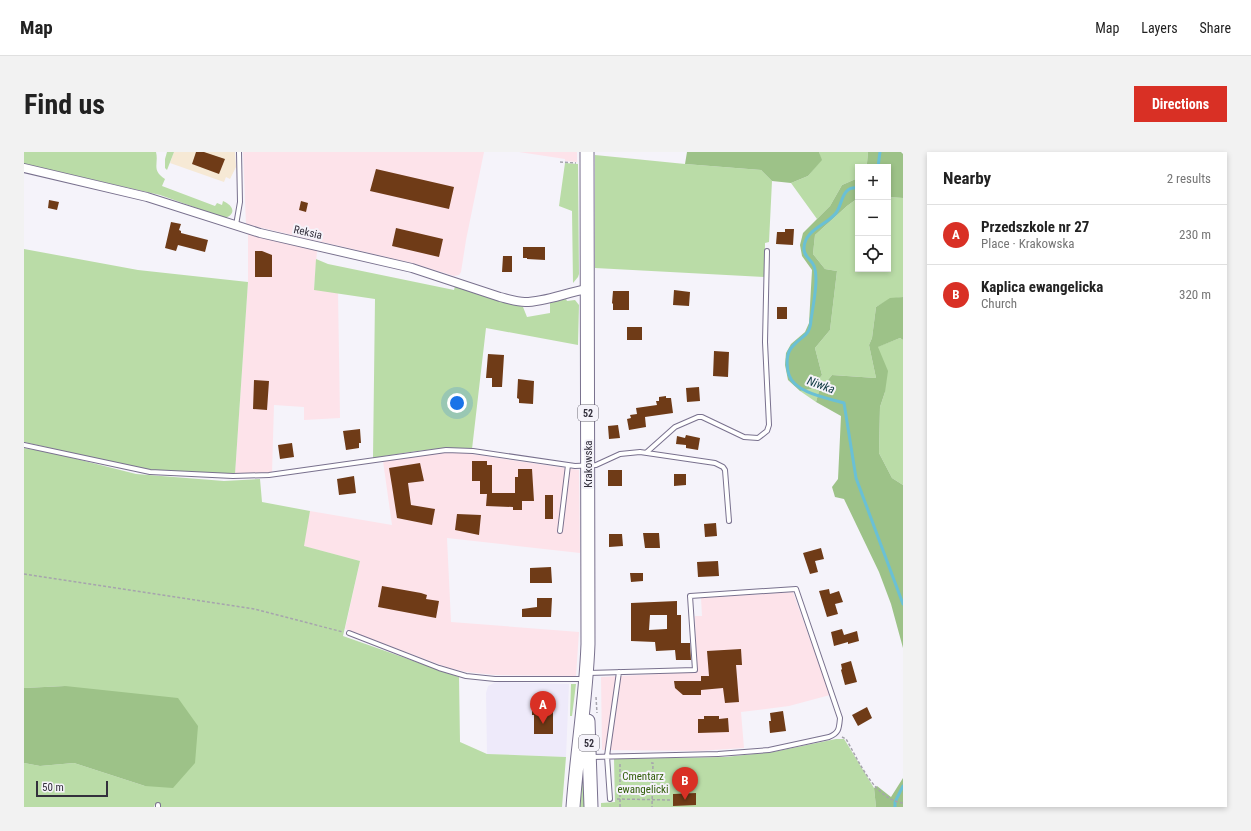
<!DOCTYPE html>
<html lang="en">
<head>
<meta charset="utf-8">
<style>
  :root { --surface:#fff; --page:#f2f2f2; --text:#222; --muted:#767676; --line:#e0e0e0; --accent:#d93025 }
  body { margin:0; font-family:"Roboto Condensed",sans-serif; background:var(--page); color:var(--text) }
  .controls { position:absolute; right:12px; top:12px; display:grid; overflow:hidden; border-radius:0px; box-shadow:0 2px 6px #0003 }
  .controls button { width:36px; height:36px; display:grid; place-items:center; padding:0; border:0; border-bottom:1px solid var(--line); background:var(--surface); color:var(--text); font:20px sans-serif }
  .scale { position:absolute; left:12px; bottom:10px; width:72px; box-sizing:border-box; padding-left:4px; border:2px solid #33303c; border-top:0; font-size:11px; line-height:14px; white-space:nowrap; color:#33303c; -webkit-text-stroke:3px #f5f3fa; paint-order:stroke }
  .you { position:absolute; left:433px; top:251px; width:14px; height:14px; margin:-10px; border:3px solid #fff; border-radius:50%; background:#1a73e8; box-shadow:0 0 0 6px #1a73e833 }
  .badge { display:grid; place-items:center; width:26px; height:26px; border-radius:50%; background:var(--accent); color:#fff; font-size:13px; font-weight:700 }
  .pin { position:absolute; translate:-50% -33px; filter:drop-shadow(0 1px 2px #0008) }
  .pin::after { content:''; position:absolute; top:21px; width:14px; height:12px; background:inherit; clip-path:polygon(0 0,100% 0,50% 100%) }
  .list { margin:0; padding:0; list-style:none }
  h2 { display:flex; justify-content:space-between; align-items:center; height:52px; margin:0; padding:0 16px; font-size:17px }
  h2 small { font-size:13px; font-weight:400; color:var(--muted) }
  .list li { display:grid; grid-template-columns:26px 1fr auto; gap:12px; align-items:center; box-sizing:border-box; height:60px; padding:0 16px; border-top:1px solid var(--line) }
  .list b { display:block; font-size:15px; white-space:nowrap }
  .list p { margin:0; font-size:13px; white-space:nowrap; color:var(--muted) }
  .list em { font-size:13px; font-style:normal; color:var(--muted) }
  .icon { flex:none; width:22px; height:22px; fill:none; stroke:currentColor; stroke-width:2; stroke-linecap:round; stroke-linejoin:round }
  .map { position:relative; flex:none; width:879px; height:655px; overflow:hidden; border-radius:0px }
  header { display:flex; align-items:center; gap:24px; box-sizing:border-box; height:56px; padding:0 20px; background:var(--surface); border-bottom:1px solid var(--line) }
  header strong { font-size:19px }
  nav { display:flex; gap:22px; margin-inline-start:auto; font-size:14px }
  .intro { display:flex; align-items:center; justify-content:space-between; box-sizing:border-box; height:96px; padding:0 24px }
  h1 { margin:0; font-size:28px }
  .button { padding:10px 18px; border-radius:0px; background:var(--accent); color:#fff; font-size:14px; font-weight:700 }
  main { display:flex; gap:24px; padding:0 24px }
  aside { flex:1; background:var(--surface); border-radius:0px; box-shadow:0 2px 6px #0003 }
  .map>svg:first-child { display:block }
</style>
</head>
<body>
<header>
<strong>Map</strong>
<nav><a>Map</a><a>Layers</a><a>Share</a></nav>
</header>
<div class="intro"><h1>Find us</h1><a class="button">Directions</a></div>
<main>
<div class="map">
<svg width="879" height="655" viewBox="0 0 879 655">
  <rect width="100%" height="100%" fill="#f5f3fa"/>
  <!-- commercial -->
  <path fill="#fde3ea" d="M 219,0 L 460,0 L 442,88 L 437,120 L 435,123 L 430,124 L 388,111 L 222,72 Z
    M 495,0 L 553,0 L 553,10 L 541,9 L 541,7 Z
    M 224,82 L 293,99 L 290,137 L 314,140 L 316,266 L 280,268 L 280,255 L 250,253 L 248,321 L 211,322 L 224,130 Z
    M 434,300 L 555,318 L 556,401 L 423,386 L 427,470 L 555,480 L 552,524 L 471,523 L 442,520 L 422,515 L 321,477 L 336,409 L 279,394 L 286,359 L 368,373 L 359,309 L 407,301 Z
    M 769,440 L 806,543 L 765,554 L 717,560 L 720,596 L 674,599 L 578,598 L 577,525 L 673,520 L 671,464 L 678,464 L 677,446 Z"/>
  <!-- industrial -->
  <path fill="#f6e9d5" d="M 150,0 L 211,0 L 212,15 L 206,27 L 202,25 L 200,30 L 146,11 Z"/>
  <!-- built -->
  <path fill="#eeeafa" d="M 476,530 L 545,532 L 542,605 L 463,602 L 462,541 L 464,534 L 470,531 Z"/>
  <!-- green -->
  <path fill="#badca7" d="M 0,0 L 132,0 C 135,12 127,18 141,27 L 138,34 L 191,54 L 193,51 L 198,53 L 199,49 C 209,53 213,62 201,66 L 136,43 L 0,12 Z
    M 143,0 L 150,0 L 143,18 L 141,16 L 141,7 Z
    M 795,0 L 844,0 L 843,11 L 841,15 L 834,15 L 834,26 L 818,33 L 806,54 L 793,67 L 767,31 L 784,24 L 797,8 Z
    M 571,3 L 661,12 L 737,18 L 748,29 L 745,90 L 741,91 L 741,125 L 571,116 Z
    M 541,11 L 554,12 L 555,122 L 554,125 L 549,131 L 548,59 L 535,54 Z
    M 864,45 L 879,46 L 879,145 L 866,147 L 852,155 L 848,186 L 845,193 L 852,226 L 808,223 L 795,239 L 792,250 L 776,239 L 787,237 L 798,223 L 791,196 L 806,178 L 813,119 L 801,117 L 789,102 L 791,83 L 823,54 L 834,46 L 834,117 L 864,117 Z
    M 0,97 L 114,118 L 224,130 L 211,322 L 143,320 L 119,317 L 0,290 Z
    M 292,107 L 304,112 L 430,138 L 431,134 L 474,148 L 499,155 L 503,165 L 526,161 L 526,151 L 542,147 L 543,149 L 551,148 L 555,153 L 554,193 L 462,176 L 448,297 C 414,294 382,301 349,306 L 351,147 L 290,138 Z
    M 876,186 L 879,188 L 879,333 L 868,326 L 855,301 L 856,255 L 861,240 L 853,195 Z
    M 0,296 L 29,301 L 112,322 L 200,329 L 236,327 L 238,350 L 286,359 L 280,394 L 336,409 L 319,484 L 435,525 L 436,590 L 463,602 L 542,605 L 538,655 L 136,655 L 136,652 L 131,652 L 130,655 L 0,655 L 0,611 L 16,614 L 50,611 L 121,634 L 41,534 L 0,536 Z
    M 547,532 L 552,532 L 548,564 L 546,564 Z
    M 812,587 L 820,587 L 822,590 L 850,636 L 852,655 L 577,655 L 577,651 L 591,650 L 590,607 L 701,605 L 749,600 Z
    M 560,615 L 563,655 L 556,655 Z"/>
  <!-- forest -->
  <path fill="#9dc288" d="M 663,0 L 795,0 L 798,8 L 784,24 L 767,31 L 748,29 L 737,18 L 661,12 Z
    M 844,0 L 877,0 L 879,2 L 879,46 L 864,45 L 864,15 L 841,15 L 843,11 Z
    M 834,26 L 834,46 L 823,54 L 791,83 L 789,102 L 801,117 L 813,119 L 806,178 L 791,196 L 798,223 L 787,237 L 776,239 L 764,228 L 761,213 L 762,201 L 767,192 L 781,180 L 785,171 L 788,118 L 778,104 L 776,93 L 779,81 L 806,54 L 818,33 Z
    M 879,145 L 879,188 L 876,186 L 854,195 L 864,219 L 861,240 L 856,255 L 855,301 L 868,326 L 879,333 L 879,496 L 867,452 L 855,420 L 820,347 L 811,345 L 808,335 L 814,327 L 817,264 L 792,250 L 795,239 L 808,223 L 852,226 L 845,193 L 848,186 L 852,155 L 866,146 Z
    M 41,534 L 154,546 L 174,574 L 171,611 L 149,636 L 121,634 L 50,611 L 16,614 L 0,611 L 0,536 Z
    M 879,626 L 879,655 L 852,655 L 850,636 L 853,634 L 867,645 Z"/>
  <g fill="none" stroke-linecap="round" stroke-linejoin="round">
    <!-- stream -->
    <path stroke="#6ac0d5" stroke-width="3" d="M 854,15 L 856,0
      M 834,36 C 817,34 819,52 812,61 C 803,73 780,78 780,96 C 779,104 787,107 790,114 C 795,127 789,153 787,168 C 786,185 778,183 769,194 C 762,200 762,214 765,223 C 771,241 803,246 820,251 L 832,326 L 879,452
      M 871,655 L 871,650 L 879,634"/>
  </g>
  <!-- building -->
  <path fill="#6f3b17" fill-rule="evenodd" d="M 172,0 L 180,0 L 201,7 L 195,22 L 168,12 Z
    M 352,17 L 430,35 L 425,57 L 346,39 Z
    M 25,48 L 35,50 L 33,58 L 24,56 Z
    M 277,49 L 284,51 L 282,60 L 275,58 Z
    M 147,70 L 157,72 L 155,78 L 157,79 L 157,81 L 184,88 L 181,100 L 154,93 L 152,99 L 141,96 Z
    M 372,76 L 419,87 L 415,105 L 368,94 Z
    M 761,77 L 770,77 L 769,93 L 752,92 L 753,80 L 761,80 Z
    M 499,95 L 521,95 L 521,108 L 503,107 L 503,106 L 499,106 Z
    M 231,99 L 238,99 L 248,103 L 248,125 L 231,125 Z
    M 479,104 L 488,104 L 488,120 L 478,120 Z
    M 650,138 L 666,140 L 665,154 L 649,153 Z
    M 589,139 L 605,139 L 605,158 L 589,158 L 589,152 L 588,151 Z
    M 753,155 L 763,155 L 763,167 L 753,167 Z
    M 603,175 L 618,175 L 618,188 L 603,188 Z
    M 690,199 L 705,200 L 704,225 L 689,224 Z
    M 464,202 L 480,203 L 478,235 L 468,235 L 468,226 L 462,226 Z
    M 494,227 L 510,229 L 509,252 L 495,251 L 495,247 L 493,246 Z
    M 230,228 L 245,229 L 243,258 L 229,257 Z
    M 675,235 L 676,249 L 663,250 L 662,236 Z
    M 642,244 L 642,246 L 647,246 L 649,261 L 621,265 L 622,275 L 605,278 L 603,267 L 607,266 L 606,263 L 613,262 L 612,256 L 633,253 L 632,249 L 635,249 L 635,245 Z
    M 594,273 L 596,286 L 585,287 L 584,274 Z
    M 336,277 L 337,291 L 335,291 L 335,296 L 322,298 L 319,279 Z
    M 662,283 L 676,286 L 674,298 L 662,296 L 662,293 L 652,292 L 653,284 L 661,286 Z
    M 268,291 L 270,305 L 256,307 L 254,293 Z
    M 448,309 L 463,309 L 463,313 L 468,313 L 468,341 L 491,341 L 491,325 L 494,325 L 494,317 L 508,317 L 510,349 L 498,349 L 498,358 L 489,358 L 489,355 L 462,354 L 463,342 L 456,342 L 456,329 L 448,329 Z
    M 396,311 L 400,329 L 384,331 L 387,353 L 411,357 L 408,373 L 373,366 L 368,334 L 365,316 Z
    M 584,318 L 598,318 L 598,334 L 584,334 Z
    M 650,322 L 662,322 L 662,333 L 650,334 Z
    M 330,324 L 332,341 L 315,343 L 313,327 Z
    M 521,343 L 529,343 L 529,367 L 521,367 Z
    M 433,362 L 457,363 L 455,383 L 431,378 Z
    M 692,371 L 693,384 L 681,385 L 680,372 Z
    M 619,381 L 635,381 L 636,396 L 621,396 Z
    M 585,382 L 598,382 L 599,394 L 585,395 Z
    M 797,396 L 800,407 L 791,409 L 794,420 L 786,422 L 779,401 Z
    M 694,409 L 695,424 L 674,425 L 673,410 Z
    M 527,415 L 528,431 L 506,431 L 506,416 Z
    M 606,421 L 619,421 L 619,429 L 607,430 Z
    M 358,434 L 397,441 L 403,443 L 402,447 L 415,449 L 412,466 L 354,455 Z
    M 805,437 L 806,442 L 815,439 L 819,450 L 811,452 L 814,462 L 803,465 L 795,439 Z
    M 513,446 L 528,446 L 527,465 L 498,465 L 498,457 L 513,455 Z
    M 653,449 L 653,463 L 657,463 L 657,491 L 666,491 L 667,508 L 652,508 L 651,498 L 632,499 L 631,490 L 607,489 L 607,451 ZM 626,463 L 643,463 L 643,477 L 625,478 Z
    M 818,477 L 820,483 L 833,479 L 835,489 L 824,492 L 824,490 L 810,494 L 807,480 Z
    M 717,497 L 718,513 L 712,513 L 715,550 L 701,551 L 699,536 L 677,538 L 677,543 L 659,543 L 651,536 L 650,529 L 677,529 L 677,524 L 685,524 L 683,499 Z
    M 827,509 L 833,530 L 821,533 L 817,518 L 818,517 L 817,512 Z
    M 529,547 L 529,582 L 510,582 L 510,563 L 508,563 L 508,555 L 510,555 L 510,548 Z
    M 843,555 L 848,566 L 834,574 L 828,563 Z
    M 759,559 L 762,579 L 746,581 L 745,569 L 747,569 L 746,561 Z
    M 680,564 L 695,564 L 695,567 L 704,566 L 705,580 L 674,581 L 674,567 L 680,567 Z
    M 672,641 L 672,653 L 649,654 L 649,642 Z"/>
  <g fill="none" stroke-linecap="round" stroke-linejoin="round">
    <defs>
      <path id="service" d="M 212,73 L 216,50 L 215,0
        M 0,293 L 126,320 L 209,324 L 245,323 L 422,298 L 449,299 L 551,314 L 572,313 L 596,302 L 616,300 L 691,311 L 699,315 L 701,318 L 705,369
        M 623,300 L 651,275 L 674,265 L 678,265 L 720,285 L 734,286 L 743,279 L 745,273 L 741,190 L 743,99
        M 536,379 L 544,313
        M 325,481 L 415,516 L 442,524 L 471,527 L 561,527
        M 564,521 L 671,518 L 666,444 L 772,437 L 816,566 C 815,577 815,581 805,585 L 745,598 L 694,602 L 567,605
        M 586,647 L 583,604 L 595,520
        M 134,653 L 134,655"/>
      <path id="minor" d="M 0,16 L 123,45 L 236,81 L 388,116 L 476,145 C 484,147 493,150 501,150 C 522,150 543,140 564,137"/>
      <path id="primary" d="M 564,569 L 567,655
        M 549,655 C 553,600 562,547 564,492 L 563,0"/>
    </defs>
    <!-- service casing -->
    <use href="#service" stroke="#79718e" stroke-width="6"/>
    <!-- minor casing -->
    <use href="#minor" stroke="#79718e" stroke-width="10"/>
    <!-- primary casing -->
    <use href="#primary" stroke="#79718e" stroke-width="15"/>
    <!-- path -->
    <path stroke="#a6a4ad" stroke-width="1.5" stroke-dasharray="3 2" stroke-linecap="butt" d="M 536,10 L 552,11
      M 0,422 L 230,457 L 319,480
      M 572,545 L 573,561
      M 818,585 L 822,587 C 835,609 850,647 879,651
      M 627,611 L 629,611 L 628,655
      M 596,612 L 596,655
      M 593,647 L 647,648"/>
    <!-- service -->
    <use href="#service" stroke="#fff" stroke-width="4"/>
    <!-- minor -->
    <use href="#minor" stroke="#fff" stroke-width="8"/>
    <!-- primary -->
    <use href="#primary" stroke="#fff" stroke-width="13"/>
  </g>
  <g text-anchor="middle" stroke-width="4" stroke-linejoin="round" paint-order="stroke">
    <!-- shield labels -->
    <g fill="#f5f3fa" stroke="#6d6a75" stroke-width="1">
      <rect x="554" y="253" width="20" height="16" rx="3"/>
      <rect x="555" y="583" width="20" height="16" rx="3"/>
    </g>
    <g font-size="10" font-weight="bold" fill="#33303c">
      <text x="564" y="265">52</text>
      <text x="565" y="595">52</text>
    </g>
    <!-- street labels -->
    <g font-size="11" fill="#33303c" stroke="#f5f3fa">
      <text transform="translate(284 80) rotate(13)" y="4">Reksia</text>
      <text transform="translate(564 312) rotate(-90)" y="4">Krakowska</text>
    </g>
    <!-- park labels -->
    <g font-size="11" fill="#315d09" stroke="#f5f3fa">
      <text x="619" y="628">Cmentarz<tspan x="619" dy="13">ewangelicki</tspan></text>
    </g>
    <!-- water labels -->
    <g font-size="12" font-style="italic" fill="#184049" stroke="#f5f3fa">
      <text transform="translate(797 233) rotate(20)" y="4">Niwka</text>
    </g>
  </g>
</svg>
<div class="controls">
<button>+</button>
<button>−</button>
<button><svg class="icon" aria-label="locate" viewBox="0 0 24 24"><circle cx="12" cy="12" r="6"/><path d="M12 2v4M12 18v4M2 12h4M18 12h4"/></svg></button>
</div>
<div class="scale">50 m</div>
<div class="you"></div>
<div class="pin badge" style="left:519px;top:572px">A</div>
<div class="pin badge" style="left:661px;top:648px">B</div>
</div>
<aside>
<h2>Nearby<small>2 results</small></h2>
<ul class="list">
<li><span class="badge">A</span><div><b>Przedszkole nr 27</b><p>Place · Krakowska</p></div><em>230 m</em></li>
<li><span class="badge">B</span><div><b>Kaplica ewangelicka</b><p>Church</p></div><em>320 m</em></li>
</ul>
</aside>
</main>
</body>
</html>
